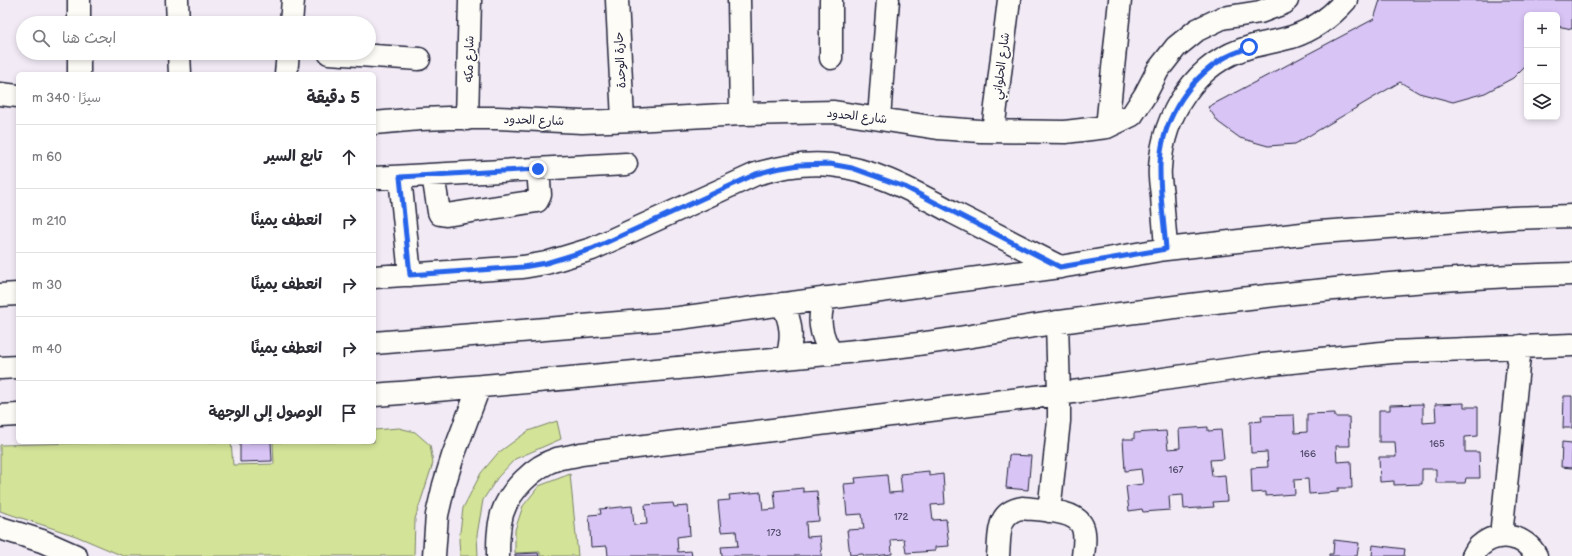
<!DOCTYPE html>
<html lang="ar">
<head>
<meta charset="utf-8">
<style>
  :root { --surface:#fff; --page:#f7f7f7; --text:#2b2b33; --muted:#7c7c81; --line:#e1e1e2 }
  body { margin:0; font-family:"Balsamiq Sans","Playpen Sans Arabic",sans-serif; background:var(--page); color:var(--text); direction:rtl }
  .controls { position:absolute; right:12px; top:12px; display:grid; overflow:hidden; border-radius:6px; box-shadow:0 2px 6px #0003 }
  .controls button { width:36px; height:36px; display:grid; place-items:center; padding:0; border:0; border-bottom:1px solid var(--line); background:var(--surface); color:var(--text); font:20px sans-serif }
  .stop { position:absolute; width:12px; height:12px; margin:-9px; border:3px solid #2563eb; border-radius:50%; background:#fff }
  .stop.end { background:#2563eb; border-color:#fff; box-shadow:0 1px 4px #0008 }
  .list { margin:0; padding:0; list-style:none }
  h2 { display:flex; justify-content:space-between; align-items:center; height:52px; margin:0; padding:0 16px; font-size:17px }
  h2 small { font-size:13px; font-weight:400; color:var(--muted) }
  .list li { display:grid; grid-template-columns:26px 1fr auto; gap:12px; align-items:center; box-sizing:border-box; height:64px; padding:0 16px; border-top:1px solid var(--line) }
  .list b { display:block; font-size:15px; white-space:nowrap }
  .list em { font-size:13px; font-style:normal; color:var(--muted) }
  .icon { flex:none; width:22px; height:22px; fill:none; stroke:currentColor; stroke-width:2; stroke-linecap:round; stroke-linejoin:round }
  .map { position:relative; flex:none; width:1572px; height:556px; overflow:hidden; direction:ltr }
  .search { position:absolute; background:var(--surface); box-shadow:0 2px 6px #0003; left:16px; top:16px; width:360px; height:44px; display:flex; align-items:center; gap:10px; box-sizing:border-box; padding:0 14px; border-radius:22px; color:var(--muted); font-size:15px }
  .panel { position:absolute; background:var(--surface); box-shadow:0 2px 6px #0003; left:16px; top:72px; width:360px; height:372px; border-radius:6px; direction:rtl }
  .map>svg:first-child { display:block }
</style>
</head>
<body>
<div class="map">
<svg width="1572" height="556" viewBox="0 0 1572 556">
  <rect width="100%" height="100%" fill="#f2ebf6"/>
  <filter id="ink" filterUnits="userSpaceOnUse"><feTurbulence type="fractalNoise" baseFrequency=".025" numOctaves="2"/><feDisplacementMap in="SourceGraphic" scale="8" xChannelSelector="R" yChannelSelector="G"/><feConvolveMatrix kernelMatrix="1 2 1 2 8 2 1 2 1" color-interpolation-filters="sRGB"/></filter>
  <g filter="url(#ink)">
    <!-- green -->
    <path fill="#d3e397" stroke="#7a8269" d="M 557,421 L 561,439 L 515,459 L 498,477 L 483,500 L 477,535 L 478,556 L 460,556 L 459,540 L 463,508 L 481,473 L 498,453 L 528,431 Z
      M 399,428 L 415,432 L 430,445 L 433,463 L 415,519 L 414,556 L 123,556 L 76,536 L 0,511 L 0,445 L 119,442 L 231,442 L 233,465 L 274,464 L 273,442 L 374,442 L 374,430 Z
      M 570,474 L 578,556 L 540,556 L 540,552 L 515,553 L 515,530 L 523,506 L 539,486 Z"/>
    <!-- building -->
    <path fill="#d8c4f5" stroke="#22223b" d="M 1380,0 L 1572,0 L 1572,29 L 1557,26 L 1557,15 L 1527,15 L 1527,64 L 1513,78 L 1485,93 L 1453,102 L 1419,93 L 1400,82 L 1295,144 L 1268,146 L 1240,138 L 1218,122 L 1208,107 L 1374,19 Z
      M 1564,396 L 1572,396 L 1572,428 L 1563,428 Z
      M 1464,403 L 1464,407 L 1478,407 L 1478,436 L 1465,437 L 1465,452 L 1479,452 L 1480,478 L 1466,478 L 1465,483 L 1436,483 L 1436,469 L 1422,469 L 1422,484 L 1394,485 L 1394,481 L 1380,482 L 1379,457 L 1396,457 L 1395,442 L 1379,442 L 1379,410 L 1390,410 L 1390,405 L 1423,404 L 1423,423 L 1436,422 L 1435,404 Z
      M 1335,413 L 1335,417 L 1349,417 L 1350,446 L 1336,446 L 1337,462 L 1351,461 L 1352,488 L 1338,488 L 1338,492 L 1309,494 L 1308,479 L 1294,480 L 1295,494 L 1266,496 L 1266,492 L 1252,493 L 1251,468 L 1268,467 L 1267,452 L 1251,453 L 1250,422 L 1262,421 L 1261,416 L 1294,415 L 1295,433 L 1307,432 L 1307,414 Z
      M 1208,427 L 1208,431 L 1221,430 L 1224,459 L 1210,460 L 1212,476 L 1225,475 L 1227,501 L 1213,502 L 1214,507 L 1184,509 L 1183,495 L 1169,496 L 1170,510 L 1143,512 L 1142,509 L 1129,511 L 1126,486 L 1143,484 L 1141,469 L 1125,471 L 1123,439 L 1134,439 L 1134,433 L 1166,431 L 1168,449 L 1180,448 L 1179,429 Z
      M 240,442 L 271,442 L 272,461 L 240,462 Z
      M 1562,442 L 1572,443 L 1572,468 L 1561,467 Z
      M 1009,455 L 1031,456 L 1028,490 L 1006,488 Z
      M 929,471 L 929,476 L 943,474 L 945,504 L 931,505 L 933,520 L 946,519 L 949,546 L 935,547 L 935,551 L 906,553 L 904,539 L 891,540 L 892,554 L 875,556 L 864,556 L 863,554 L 850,555 L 847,530 L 864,529 L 862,514 L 847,515 L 844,484 L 856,483 L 855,478 L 887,475 L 889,493 L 902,492 L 900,474 Z
      M 803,488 L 803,492 L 817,491 L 819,521 L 806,522 L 807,537 L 820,536 L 822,556 L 722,556 L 721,547 L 738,546 L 736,531 L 721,532 L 718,501 L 730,500 L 729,495 L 761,492 L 763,510 L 776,509 L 774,491 Z
      M 673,503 L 674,507 L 688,506 L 690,535 L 677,537 L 678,552 L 691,551 L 692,556 L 608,556 L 607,546 L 591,547 L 589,515 L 601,514 L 600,509 L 632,506 L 634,525 L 647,524 L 645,505 Z
      M 1334,540 L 1359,543 L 1357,556 L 1329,556 L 1329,554 L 1333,554 Z
      M 1373,545 L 1405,549 L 1404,556 L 1372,556 Z
      M 538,553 L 539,556 L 515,556 L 515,554 Z"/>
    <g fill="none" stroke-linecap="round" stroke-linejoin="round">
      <defs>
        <path id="minor" d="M 177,0 L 178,23
          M 617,0 L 623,120
          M 739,0 L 741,114
          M 831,0 L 831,58
          M 79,23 L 79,0
          M 291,23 L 293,0
          M 179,53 L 180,74
          M 329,53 L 419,59
          M 79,74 L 79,53
          M 286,74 L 288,53
          M 0,94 L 18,96
          M 879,118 L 888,0
          M 467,119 L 470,0
          M 374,123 L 420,119 L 448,118 L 497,118 L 582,122 L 634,120 L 741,114 L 834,112 L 938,128 L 980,131 L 1065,132 L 1107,127 L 1132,115 L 1145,95 L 1158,70 L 1176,47 L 1197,30 L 1222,18 L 1260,12 L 1284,3 L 1287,0
          M 1107,127 L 1120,0
          M 993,131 L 1009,0
          M 433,175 L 439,212 L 440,214 L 446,215 L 537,201 L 540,195 L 538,169
          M 400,177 L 410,275
          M 374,178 L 626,164
          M 1166,249 C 1165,231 1163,213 1162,195 C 1161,186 1159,176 1160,168 C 1163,114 1196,62 1250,47 C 1264,43 1278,41 1292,37 C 1313,30 1331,17 1346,0
          M 374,277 L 523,267 L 546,263 L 592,249 L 756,174 C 780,167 805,162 831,165 C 875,169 916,193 954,213 C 990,231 1025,249 1060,267
          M 0,295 L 18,294
          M 825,298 C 817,318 820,335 832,354
          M 782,304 C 792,322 793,338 787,358
          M 374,343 L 679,318 L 1060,267 L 1166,249 L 1320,232 L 1512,218 L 1572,216
          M 0,368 L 18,367
          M 374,395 C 479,387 583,377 688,367 C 762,360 836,354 910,345 C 960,339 1010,329 1060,322 C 1230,299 1400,278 1572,274
          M 0,416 L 18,415
          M 1049,511 L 1059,421 L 1059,394 L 1057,322
          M 0,528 L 42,541 L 76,556
          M 1501,536 L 1520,346
          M 434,556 L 437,515 L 444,485 L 453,456 L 479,387
          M 498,556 C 498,542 498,528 502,514 C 509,491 534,466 557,459 C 565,457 573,456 581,454 L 1059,394 L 1261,365 L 1392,352 L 1572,345
          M 998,556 C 1000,535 996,512 1022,508 C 1039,510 1077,509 1083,528 C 1086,537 1084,547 1083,556
          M 1473,556 C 1475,553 1477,548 1480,546 C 1497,530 1526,535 1536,556"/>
      </defs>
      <!-- minor casing -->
      <use href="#minor" stroke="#22223b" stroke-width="25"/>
      <!-- minor -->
      <use href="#minor" stroke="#fdfcf7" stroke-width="22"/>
    </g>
  </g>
  <g fill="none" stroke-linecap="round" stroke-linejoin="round" filter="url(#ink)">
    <!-- route -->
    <path stroke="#2563eb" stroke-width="5" d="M 538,169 L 400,177 L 410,275 L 523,267 L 546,263 L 592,249 L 756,174 L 775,169 L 799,165 L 830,164 L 852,168 L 905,187 L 1060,267 L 1166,249 C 1164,223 1160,196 1160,170 C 1159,125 1186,81 1224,58 C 1231,54 1241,51 1249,47"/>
  </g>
  <g text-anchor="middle" stroke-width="4" stroke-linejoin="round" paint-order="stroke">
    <!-- number labels -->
    <g font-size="10" fill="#504a6a">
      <text x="1437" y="447">165</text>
      <text x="1308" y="457">166</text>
      <text x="1176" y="473">167</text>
      <text x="901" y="520">172</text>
      <text x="774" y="536">173</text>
    </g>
    <!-- street labels -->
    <g font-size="12" fill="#22223b" stroke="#fdfcf7">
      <text transform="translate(469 59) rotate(-89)" y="4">شارع مكه</text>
      <text transform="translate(620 60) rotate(-93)" y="4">حارة الوحدة</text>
      <text transform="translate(1001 66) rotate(-83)" y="4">شارع الحلواني</text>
      <text transform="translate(857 116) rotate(6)" y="4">شارع الحدود</text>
      <text transform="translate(534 120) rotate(2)" y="4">شارع الحدود</text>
    </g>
  </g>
</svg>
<div class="controls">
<button>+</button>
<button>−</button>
<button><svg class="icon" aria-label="layers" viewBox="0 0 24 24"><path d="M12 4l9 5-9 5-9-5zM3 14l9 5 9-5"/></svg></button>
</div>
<div class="stop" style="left:1249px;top:47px"></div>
<div class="stop end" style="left:538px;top:169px"></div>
<div class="search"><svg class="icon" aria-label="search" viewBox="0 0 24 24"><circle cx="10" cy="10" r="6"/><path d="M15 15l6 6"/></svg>ابحث هنا</div>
<section class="panel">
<h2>5 دقيقة<small>سيرًا · 340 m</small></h2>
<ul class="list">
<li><svg class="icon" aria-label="ahead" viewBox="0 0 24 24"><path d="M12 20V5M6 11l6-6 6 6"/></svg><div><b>تابع السير</b></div><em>60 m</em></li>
<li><svg class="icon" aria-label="right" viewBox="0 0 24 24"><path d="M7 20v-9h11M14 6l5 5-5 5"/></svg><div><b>انعطف يمينًا</b></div><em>210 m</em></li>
<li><svg class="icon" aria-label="right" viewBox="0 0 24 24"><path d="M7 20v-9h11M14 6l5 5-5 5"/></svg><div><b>انعطف يمينًا</b></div><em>30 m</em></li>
<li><svg class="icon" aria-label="right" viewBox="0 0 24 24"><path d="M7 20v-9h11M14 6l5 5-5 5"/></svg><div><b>انعطف يمينًا</b></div><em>40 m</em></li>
<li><svg class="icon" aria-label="arrive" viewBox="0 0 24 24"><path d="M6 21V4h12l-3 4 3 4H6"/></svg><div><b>الوصول إلى الوجهة</b></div></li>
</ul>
</section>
</div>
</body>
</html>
